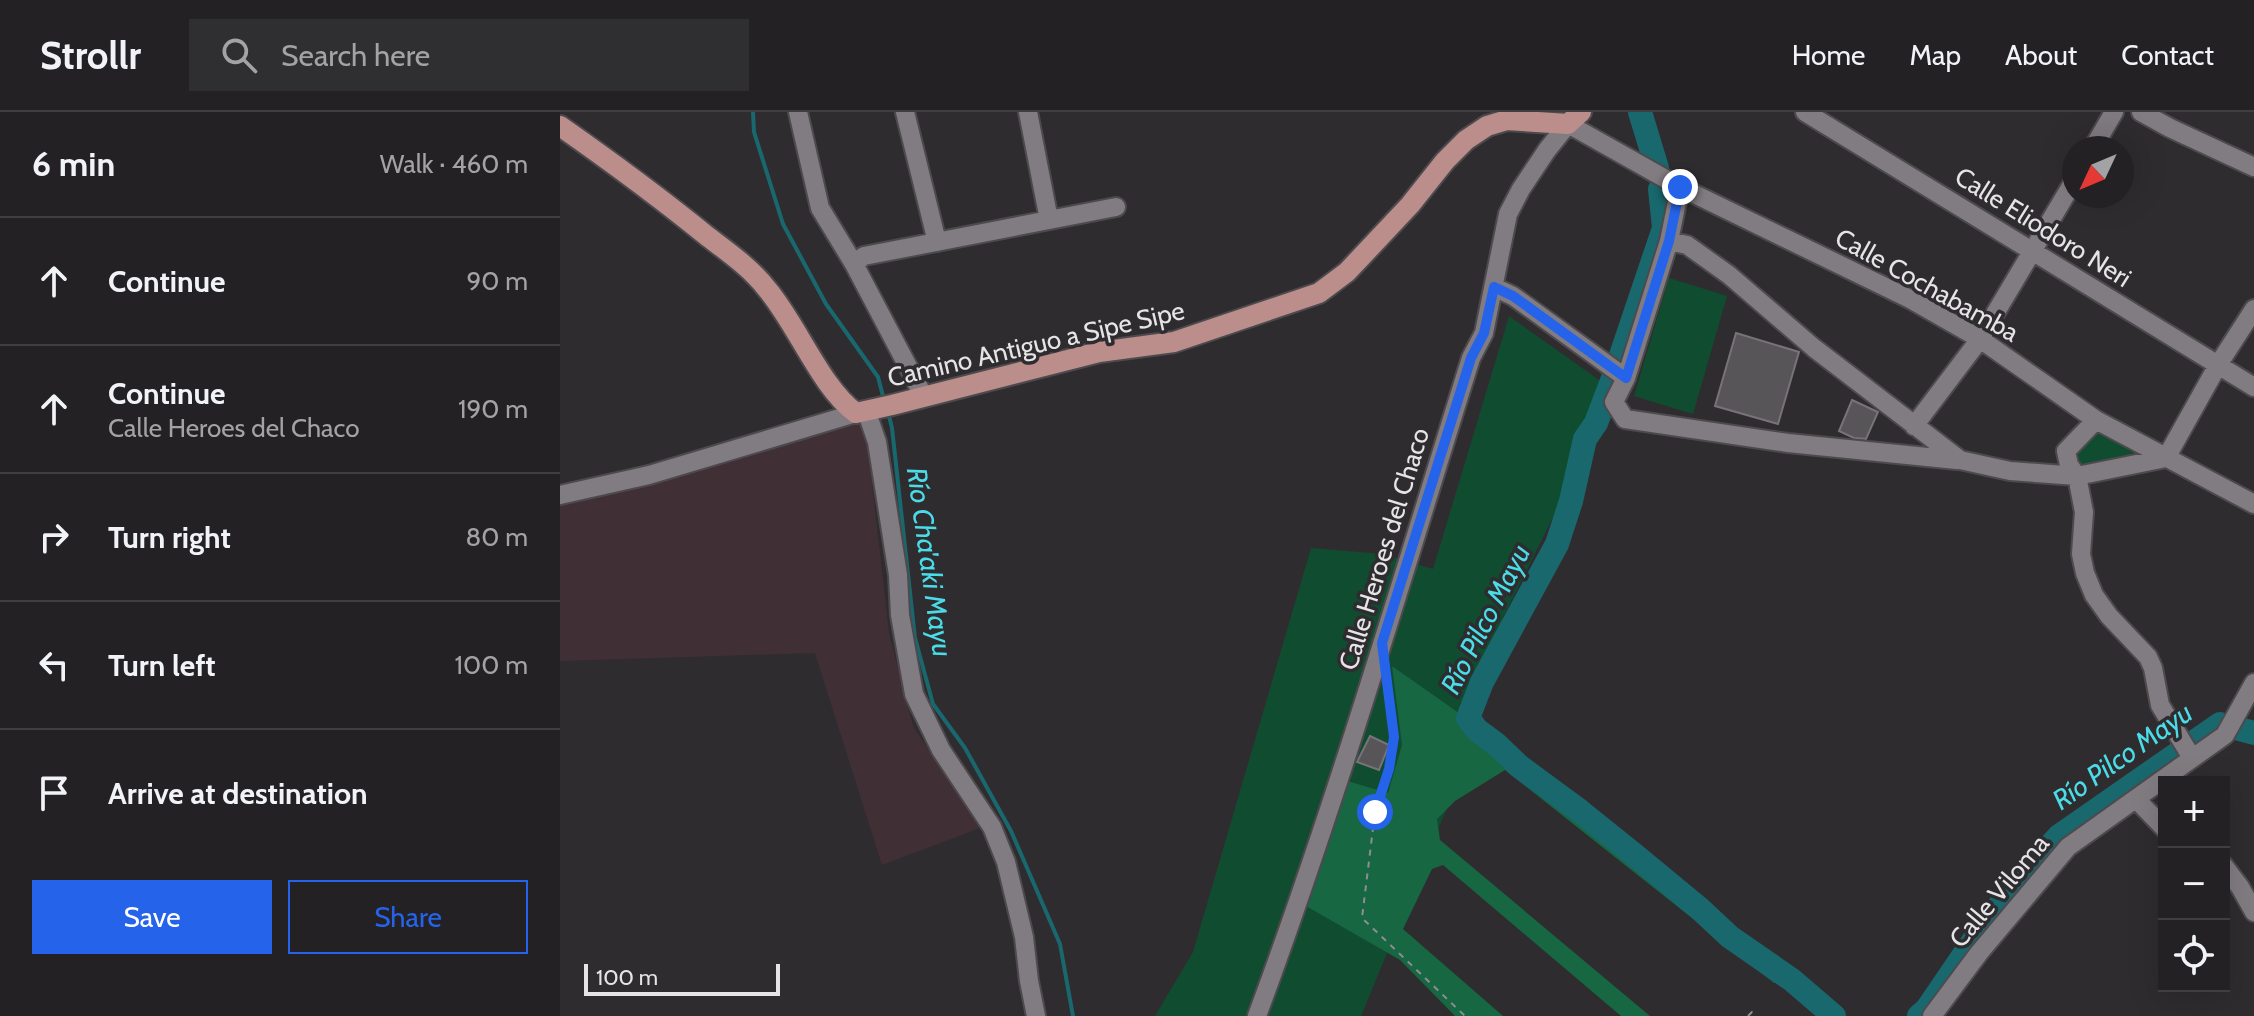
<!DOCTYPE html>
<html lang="en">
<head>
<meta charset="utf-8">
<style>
  :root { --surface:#232124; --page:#2f2e31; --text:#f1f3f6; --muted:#a3a3a6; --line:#403e41; --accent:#2563eb }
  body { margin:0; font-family:Cabin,sans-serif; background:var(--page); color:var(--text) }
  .controls { position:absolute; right:24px; bottom:24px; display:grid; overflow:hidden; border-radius:0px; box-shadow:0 8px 32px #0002 }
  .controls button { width:72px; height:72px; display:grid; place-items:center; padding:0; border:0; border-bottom:2px solid var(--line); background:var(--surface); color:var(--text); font:40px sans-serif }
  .compass { position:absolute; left:1502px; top:24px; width:72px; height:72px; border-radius:50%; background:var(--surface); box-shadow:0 8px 32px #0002; rotate:226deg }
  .scale { position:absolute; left:24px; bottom:20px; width:196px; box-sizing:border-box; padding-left:8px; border:4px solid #e6e4e7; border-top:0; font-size:22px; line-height:28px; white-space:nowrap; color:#e6e4e7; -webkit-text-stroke:6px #2f2c30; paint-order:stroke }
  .stop { position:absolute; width:24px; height:24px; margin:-18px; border:6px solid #2563eb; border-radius:50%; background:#fff }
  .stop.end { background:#2563eb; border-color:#fff; box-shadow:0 2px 8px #0008 }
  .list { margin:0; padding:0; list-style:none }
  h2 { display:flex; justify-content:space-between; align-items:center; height:104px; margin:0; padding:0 32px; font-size:34px }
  h2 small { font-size:26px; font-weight:400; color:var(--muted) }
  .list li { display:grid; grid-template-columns:52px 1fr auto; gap:24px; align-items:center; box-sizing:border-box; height:128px; padding:0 32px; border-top:2px solid var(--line) }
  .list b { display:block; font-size:30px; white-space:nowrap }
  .list p { margin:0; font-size:26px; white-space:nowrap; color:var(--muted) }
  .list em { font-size:26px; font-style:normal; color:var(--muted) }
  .actions { display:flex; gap:16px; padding:24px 32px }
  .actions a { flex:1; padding:18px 0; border:2px solid var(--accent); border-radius:0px; text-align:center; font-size:28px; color:var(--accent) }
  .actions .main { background:var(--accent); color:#fff }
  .icon { flex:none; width:44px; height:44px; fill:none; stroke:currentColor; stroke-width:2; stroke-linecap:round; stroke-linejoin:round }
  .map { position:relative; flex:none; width:1694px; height:904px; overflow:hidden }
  header { display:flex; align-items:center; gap:48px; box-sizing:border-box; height:112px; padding:0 40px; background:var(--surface); border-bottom:2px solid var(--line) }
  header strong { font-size:38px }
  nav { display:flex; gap:44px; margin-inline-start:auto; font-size:28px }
  .search { width:560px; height:72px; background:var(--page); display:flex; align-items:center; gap:20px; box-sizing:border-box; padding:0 28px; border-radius:0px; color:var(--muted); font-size:30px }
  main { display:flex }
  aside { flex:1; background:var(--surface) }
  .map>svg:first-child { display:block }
</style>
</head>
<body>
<header>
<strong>Strollr</strong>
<div class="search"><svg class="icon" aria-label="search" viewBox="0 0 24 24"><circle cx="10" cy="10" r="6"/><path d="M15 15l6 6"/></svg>Search here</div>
<nav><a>Home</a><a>Map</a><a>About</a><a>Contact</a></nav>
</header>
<main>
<aside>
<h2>6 min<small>Walk · 460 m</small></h2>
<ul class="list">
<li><svg class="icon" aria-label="ahead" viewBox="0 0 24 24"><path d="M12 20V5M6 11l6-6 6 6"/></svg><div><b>Continue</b></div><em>90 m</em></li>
<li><svg class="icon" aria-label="ahead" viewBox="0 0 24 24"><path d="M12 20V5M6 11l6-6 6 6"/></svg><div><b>Continue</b><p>Calle Heroes del Chaco</p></div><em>190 m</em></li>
<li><svg class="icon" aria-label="right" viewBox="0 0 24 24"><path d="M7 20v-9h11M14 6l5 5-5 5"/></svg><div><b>Turn right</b></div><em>80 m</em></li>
<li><svg class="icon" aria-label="left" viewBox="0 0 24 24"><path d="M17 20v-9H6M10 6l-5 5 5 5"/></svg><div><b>Turn left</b></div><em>100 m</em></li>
<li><svg class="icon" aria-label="arrive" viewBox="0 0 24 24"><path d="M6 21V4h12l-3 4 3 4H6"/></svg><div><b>Arrive at destination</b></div></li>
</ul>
<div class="actions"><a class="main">Save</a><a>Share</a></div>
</aside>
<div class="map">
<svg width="1694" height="904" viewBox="0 0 1694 904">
  <rect width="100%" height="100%" fill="#2f2c30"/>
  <!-- industrial -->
  <path fill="#412f36" d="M 305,310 L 329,521 L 353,614 L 420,716 L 322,753 L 255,541 L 0,549 L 0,394 Z"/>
  <!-- green -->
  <path fill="#104c30" d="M 1109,166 L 1167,184 L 1133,302 L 1074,284 Z
    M 949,204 L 1049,275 L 994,403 L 900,593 L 910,640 L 801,904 L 595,904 L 633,840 L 751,436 L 823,442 L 873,457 Z
    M 1542,318 L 1581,339 L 1523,356 L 1514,346 C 1518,333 1530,322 1542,318 Z"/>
  <!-- forest -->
  <path fill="#166742" d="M 832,554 L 896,599 L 959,654 L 1020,699 L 1140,797 L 1170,825 L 1232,868 L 1214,871 L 945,658 L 895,689 L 877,707 L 880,728 L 1090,904 L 1061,904 L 883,753 L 872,757 L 843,817 L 943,904 L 895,904 L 840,848 L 746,794 L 784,668 L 828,681 L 842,633 Z"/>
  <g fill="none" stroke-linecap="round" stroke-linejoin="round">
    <!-- stream -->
    <path stroke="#18686e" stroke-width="4" d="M 193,0 L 194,20 L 223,112 L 266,192 L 318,265 L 324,288
      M 328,300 L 332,316 L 355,526 L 373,592 L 405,636 L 451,719 L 500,832 L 513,904"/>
    <!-- river -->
    <path stroke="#18686e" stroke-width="24" d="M 1080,0 L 1097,56
      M 1100,77 L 1104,116 L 1056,258 L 1036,311 L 1025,327 L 1011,389 L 997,432 L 922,570 L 908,606 L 917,618 L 936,632 L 959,654 L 1020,699 L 1076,744 L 1140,797 L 1170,825 L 1232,868 L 1274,904
      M 1359,904 L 1367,897 L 1412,831 L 1434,803 L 1445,784 L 1499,724 L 1660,612 L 1694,621"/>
  </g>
  <!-- building -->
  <path fill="#585559" stroke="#777378" stroke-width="2" d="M 1176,221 L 1239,240 L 1218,312 L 1155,294 Z
    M 1292,288 L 1318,300 L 1306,327 L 1294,326 L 1279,319 Z
    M 810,624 L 829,633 L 819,658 L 797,650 Z"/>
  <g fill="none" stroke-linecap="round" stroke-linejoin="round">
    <defs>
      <path id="minor" d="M 238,0 L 260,96 L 294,152 L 364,285
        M 345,0 L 377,130
        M 468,0 L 489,108
        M 1245,0 L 1694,275
        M 1581,0 L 1610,16 L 1694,55
        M 1533,36 L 1554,0
        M 1120,75 L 1109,129 L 1066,266 L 1054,290 L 1065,307 L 1228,331 L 1397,348
        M 1109,129 L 1127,133 L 1169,163 L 1254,236 L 1400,348 L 1450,359 L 1517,364 L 1606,346 L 1658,253 L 1694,197
        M 294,152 L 304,144 L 556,95
        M 934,175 L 953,184 L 1066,266
        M 306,298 L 317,330 L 338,463 L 340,503 L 354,582 L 381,638 L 432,715 L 446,750 L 464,825 L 469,869 L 476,904
        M 1536,308 L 1506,339 L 1509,353 L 1517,364 L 1524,400 L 1521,442 L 1525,461 L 1534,483 L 1549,504 L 1588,545 L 1593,556 L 1600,593 L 1632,646
        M 1354,314 L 1420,227 L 1514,69
        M 0,383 L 89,363 L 296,301
        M 1576,687 L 1604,716
        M 1664,754 L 1680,775 L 1694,800
        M 697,904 C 777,688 842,466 911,246 L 924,221 L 948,102 L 961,77 L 987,38 L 1008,12 L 1120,75 L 1350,187 L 1420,227 L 1536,308 L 1694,392
        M 1372,904 L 1419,841 L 1508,735 L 1665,623 L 1694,571"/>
      <path id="major" d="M 0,14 C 50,49 99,85 147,124 C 168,140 191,156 207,177 C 237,212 261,276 296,301 L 332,293 L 539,240 L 614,230 L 759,181 L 787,160 L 850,93 L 885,49 L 906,28 L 927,14 L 947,8 L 1008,12 L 1021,0"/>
    </defs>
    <!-- minor casing -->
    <use href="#minor" stroke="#4d4a4e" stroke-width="22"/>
    <!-- major casing -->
    <use href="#major" stroke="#4d4a4e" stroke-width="24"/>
    <!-- path -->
    <path stroke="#908d91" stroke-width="2" stroke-dasharray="6 6" stroke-linecap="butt" d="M 827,573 L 834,625 L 829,657 L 815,700 L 802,806 L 905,904
      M 1188,904 L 1192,900 L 1196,904"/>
    <!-- minor -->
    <use href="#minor" stroke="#807c81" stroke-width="18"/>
    <!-- major -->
    <use href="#major" stroke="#bc8e8b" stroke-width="20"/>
  </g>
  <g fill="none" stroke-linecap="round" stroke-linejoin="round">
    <!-- route -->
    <path stroke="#2563eb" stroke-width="10" d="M 815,700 L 829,657 L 834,625 L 822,531 L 911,246 L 924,221 L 934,175 L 953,184 L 1066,266 L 1109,129 L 1120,75"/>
  </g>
  <g text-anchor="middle" stroke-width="7" stroke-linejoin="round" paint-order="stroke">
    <!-- street labels -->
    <g font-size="26" fill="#e6e4e7" stroke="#2f2c30">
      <text transform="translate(1483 115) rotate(32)" y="9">Calle Eliodoro Neri</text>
      <text transform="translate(1367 173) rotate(29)" y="9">Calle Cochabamba</text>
      <text transform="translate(476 232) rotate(-13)" y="9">Camino Antiguo a Sipe Sipe</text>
      <text transform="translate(824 437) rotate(-73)" y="9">Calle Heroes del Chaco</text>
      <text transform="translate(1439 779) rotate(-50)" y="9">Calle Viloma</text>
    </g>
    <!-- water labels -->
    <g font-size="28" font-style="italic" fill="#4adce7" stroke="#2f2c30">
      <text transform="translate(370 450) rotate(82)" y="10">Río Cha'aki Mayu</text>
      <text transform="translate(925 507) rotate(-63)" y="10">Río Pilco Mayu</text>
      <text transform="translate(1562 644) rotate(-35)" y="10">Río Pilco Mayu</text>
    </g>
  </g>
</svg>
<div class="controls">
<button>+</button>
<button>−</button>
<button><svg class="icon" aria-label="locate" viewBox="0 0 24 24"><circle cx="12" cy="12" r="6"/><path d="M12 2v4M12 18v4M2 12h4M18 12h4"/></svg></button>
</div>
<svg class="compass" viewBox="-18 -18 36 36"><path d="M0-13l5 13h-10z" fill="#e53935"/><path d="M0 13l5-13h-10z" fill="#a3a3a6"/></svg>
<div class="scale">100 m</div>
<div class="stop" style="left:815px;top:700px"></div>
<div class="stop end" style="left:1120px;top:75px"></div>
</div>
</main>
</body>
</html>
